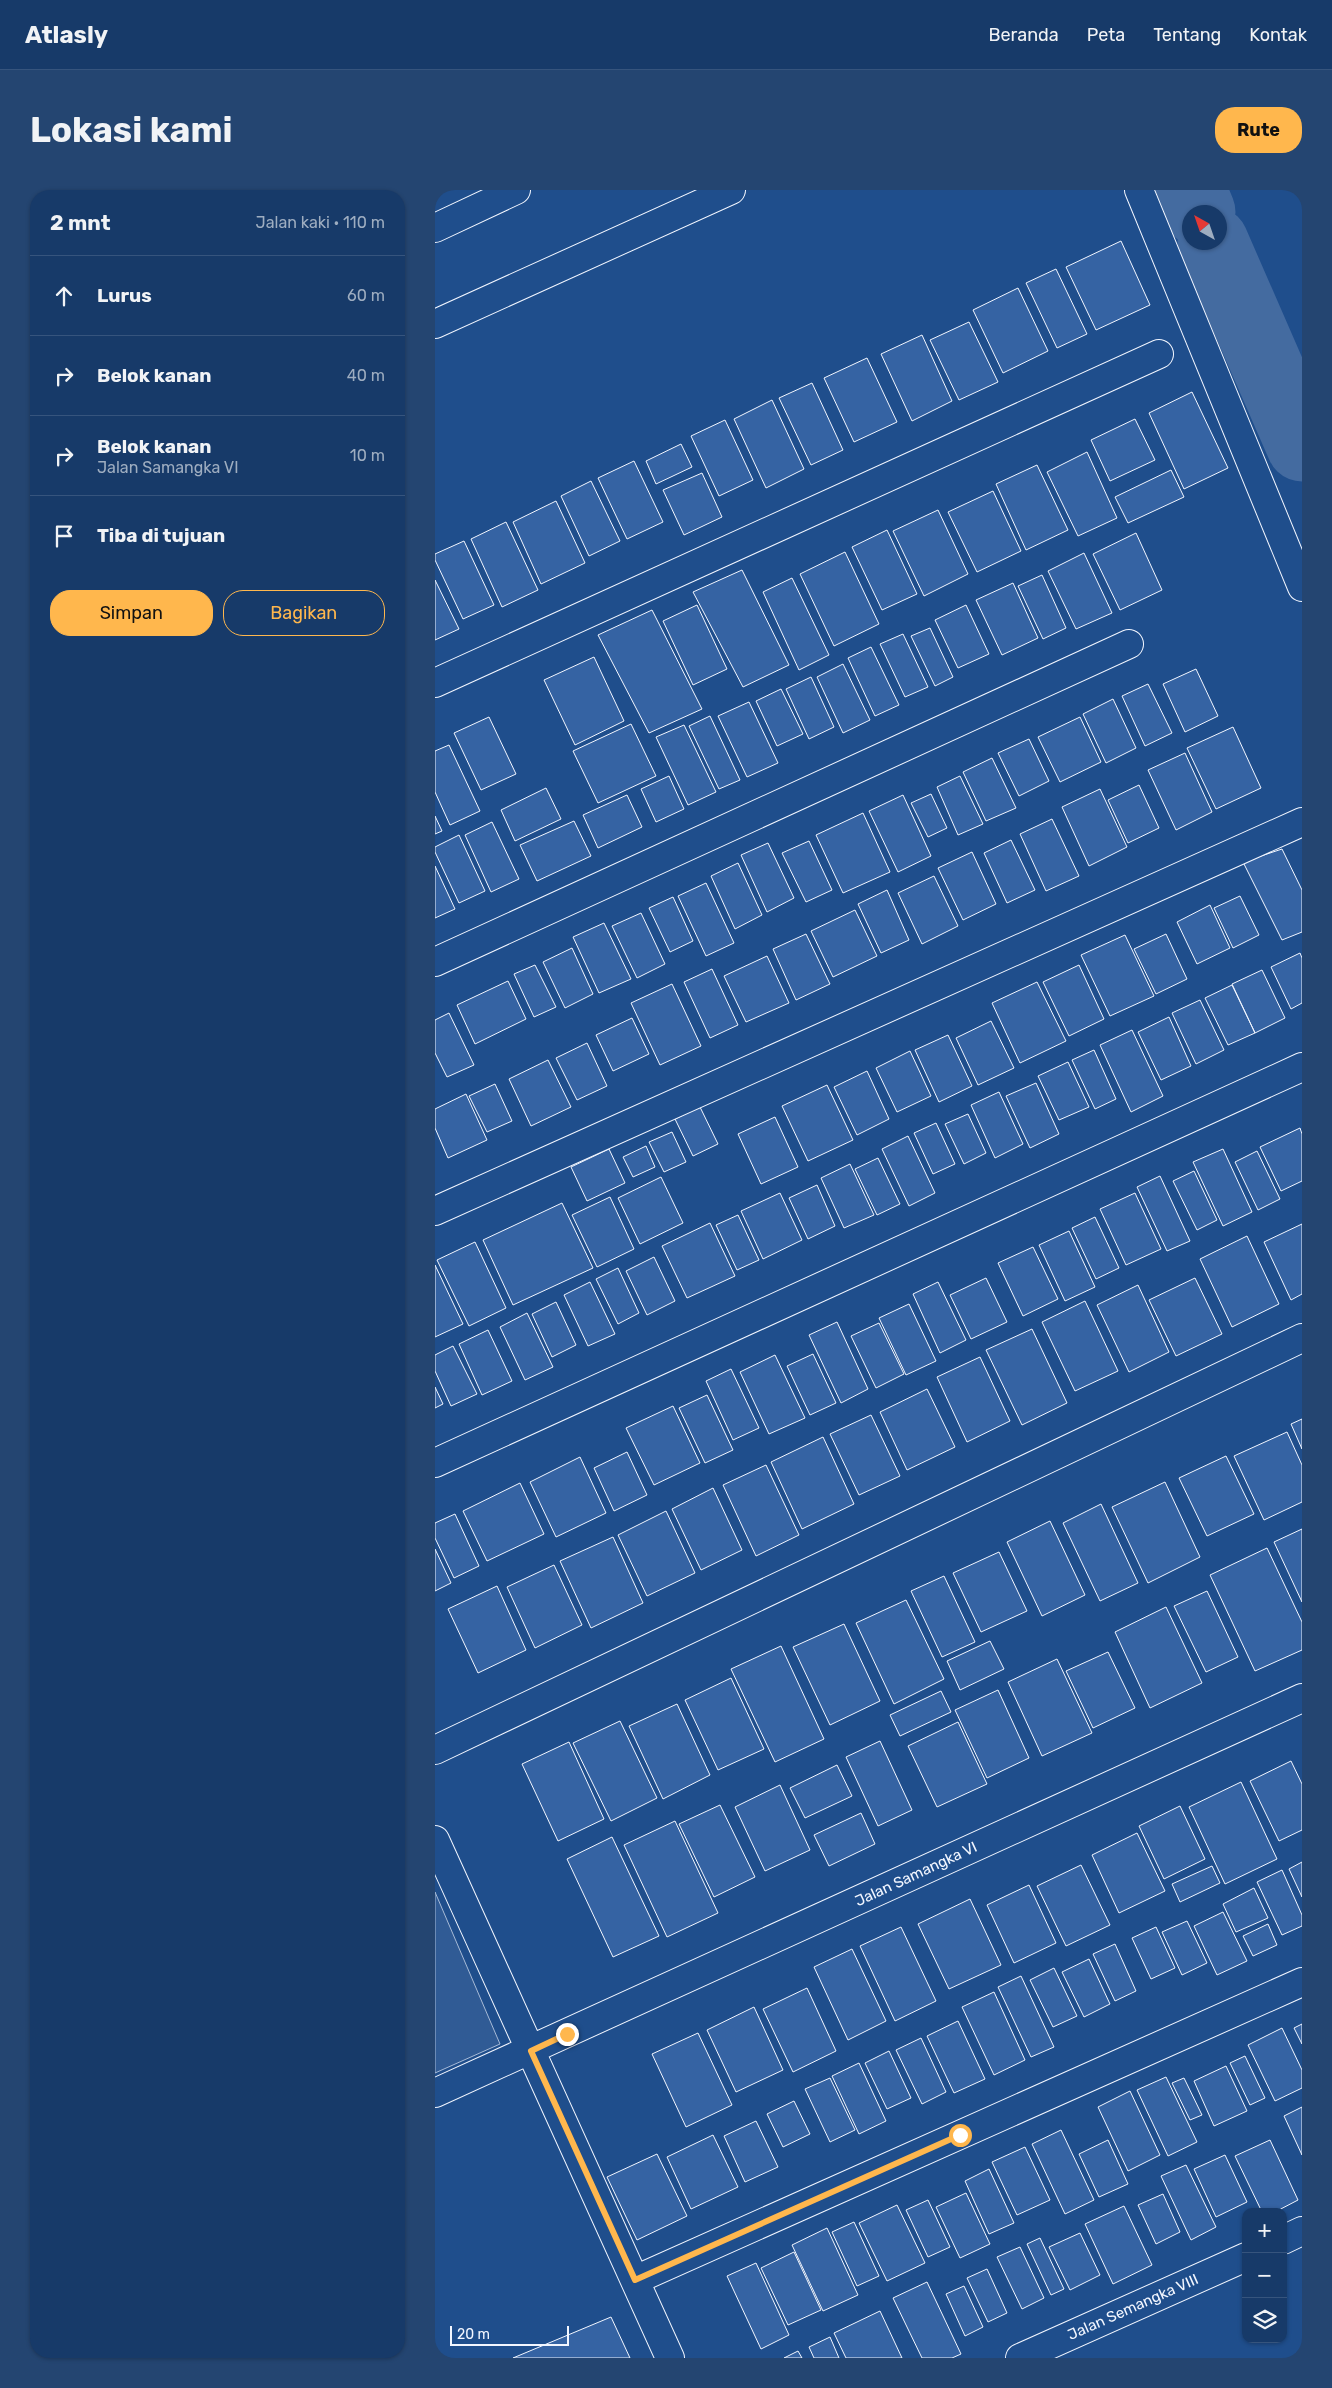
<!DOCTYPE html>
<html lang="id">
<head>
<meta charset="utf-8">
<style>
  :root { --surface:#173a69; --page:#244571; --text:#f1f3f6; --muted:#9eadc0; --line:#36547d; --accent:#ffb74d }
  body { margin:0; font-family:Rubik,sans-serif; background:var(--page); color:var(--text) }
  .controls { position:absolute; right:15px; bottom:15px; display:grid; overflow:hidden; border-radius:10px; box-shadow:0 1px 4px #0004 }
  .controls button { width:45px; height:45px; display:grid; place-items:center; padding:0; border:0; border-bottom:1px solid var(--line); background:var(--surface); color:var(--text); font:25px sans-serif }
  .compass { position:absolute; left:747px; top:15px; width:45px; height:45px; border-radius:50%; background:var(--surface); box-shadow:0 1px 4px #0004; rotate:320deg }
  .scale { position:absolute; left:15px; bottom:12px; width:119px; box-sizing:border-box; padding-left:5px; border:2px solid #f2f6ff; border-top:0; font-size:14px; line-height:18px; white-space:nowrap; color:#f2f6ff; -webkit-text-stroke:4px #1f4e8c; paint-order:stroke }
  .stop { position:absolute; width:15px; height:15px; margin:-11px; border:4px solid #ffb74d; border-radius:50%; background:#fff }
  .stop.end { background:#ffb74d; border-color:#fff; box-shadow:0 1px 5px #0008 }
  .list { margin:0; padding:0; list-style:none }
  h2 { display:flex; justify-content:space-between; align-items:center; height:65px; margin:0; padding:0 20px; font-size:21px }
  h2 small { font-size:16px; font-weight:400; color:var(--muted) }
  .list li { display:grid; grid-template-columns:32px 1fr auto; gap:15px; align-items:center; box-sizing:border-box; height:80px; padding:0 20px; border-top:1px solid var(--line) }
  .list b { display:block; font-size:19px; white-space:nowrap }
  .list p { margin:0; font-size:16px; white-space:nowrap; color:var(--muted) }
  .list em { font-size:16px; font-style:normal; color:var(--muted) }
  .actions { display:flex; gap:10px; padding:15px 20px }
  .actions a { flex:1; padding:11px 0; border:1px solid var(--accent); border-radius:20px; text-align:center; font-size:18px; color:var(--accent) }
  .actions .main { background:var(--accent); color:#111 }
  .icon { flex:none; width:28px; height:28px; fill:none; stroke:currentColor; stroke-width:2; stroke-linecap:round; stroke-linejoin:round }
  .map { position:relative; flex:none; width:867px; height:2168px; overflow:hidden; border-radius:20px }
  header { display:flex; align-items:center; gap:30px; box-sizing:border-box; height:70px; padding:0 25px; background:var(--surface); border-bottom:1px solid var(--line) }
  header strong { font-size:24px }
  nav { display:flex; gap:28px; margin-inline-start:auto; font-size:18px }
  .intro { display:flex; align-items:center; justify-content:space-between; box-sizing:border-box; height:120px; padding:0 30px }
  h1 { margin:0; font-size:35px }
  .button { padding:12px 22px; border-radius:20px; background:var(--accent); color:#111; font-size:18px; font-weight:700 }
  main { display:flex; gap:30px; padding:0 30px }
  aside { flex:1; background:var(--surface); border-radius:20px; box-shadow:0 1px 4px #0004 }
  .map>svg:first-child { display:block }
</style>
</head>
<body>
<header>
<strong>Atlasly</strong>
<nav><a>Beranda</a><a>Peta</a><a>Tentang</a><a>Kontak</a></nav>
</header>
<div class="intro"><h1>Lokasi kami</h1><a class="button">Rute</a></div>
<main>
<aside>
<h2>2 mnt<small>Jalan kaki · 110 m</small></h2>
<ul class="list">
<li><svg class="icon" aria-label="ahead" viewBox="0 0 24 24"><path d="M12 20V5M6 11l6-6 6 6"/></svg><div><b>Lurus</b></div><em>60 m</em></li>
<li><svg class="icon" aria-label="right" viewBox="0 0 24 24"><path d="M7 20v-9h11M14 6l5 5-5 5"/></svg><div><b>Belok kanan</b></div><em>40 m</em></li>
<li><svg class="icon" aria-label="right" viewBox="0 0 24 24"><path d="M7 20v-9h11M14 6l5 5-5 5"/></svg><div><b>Belok kanan</b><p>Jalan Samangka VI</p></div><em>10 m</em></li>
<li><svg class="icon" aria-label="arrive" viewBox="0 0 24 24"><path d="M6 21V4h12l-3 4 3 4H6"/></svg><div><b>Tiba di tujuan</b></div></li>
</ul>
<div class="actions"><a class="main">Simpan</a><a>Bagikan</a></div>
</aside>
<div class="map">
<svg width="867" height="2168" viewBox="0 0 867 2168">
  <rect width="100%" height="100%" fill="#1f4e8c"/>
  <!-- built -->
  <path fill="#305b95" stroke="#a8bbd7" d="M 0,1702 L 65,1854 L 0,1883 Z"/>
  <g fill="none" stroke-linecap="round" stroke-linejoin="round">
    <!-- river -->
    <path stroke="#446ba0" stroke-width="71" d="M 756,0 L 765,22
      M 778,52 L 867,256"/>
  </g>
  <!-- building -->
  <path fill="#3563a3" stroke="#f2f6ff" d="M 686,51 L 715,115 L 661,140 L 631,77 Z
    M 621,79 L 652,144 L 622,158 L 591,93 Z
    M 583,98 L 613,161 L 568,183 L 538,120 Z
    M 534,132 L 563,192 L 524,210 L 495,150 Z
    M 487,145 L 517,211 L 477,231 L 446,164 Z
    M 432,168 L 462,232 L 419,252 L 389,188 Z
    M 377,193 L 408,260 L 376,275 L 344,208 Z
    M 757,202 L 793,278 L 749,299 L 714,223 Z
    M 337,210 L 369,279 L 331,298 L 299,229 Z
    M 700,229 L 720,270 L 675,291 L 656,250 Z
    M 290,230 L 318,290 L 284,306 L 256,246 Z
    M 246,254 L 257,277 L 221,294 L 211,271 Z
    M 652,262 L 682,328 L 643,346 L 612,282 Z
    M 199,271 L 228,332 L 192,349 L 163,288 Z
    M 602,275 L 633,340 L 591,360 L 561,294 Z
    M 736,280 L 749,307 L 693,333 L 680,307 Z
    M 267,283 L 287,327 L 249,345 L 228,300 Z
    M 156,291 L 185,351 L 154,366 L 126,306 Z
    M 558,301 L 586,361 L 542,382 L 513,322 Z
    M 121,311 L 150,373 L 106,394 L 78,332 Z
    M 503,320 L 533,384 L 489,406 L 458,341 Z
    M 71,332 L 103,400 L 67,417 L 36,349 Z
    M 452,340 L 482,404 L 447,420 L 417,357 Z
    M 701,343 L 727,400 L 685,420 L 658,364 Z
    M 29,351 L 59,415 L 28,429 L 0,370 L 0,364 Z
    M 410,362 L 444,434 L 399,456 L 365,384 Z
    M 649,363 L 677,423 L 641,439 L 613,381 Z
    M 307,380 L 354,475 L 308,497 L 258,402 Z
    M 607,385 L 631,438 L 608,449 L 583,396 Z
    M 357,388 L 394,465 L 364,480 L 328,402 Z
    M 0,390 L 24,439 L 0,450 Z
    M 578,393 L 603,448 L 567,465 L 541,410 Z
    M 262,415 L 292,479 L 258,495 L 228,431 Z
    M 531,415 L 554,464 L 523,478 L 500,430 Z
    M 217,420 L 267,519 L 214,543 L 163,445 Z
    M 495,438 L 518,487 L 500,496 L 476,446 Z
    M 468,444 L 493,497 L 470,507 L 445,454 Z
    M 436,457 L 464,515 L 440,526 L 413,468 Z
    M 159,467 L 189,531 L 140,555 L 109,490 Z
    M 408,474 L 435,530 L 408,543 L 382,487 Z
    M 761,479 L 783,526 L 750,542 L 728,494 Z
    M 376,487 L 399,537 L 374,549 L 351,499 Z
    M 713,494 L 737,543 L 710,556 L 687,506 Z
    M 346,499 L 368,544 L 342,556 L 321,511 Z
    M 678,509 L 701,558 L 671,573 L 648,524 Z
    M 314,512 L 343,573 L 312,587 L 283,526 Z
    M 275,526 L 305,590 L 284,599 L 254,536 Z
    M 54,527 L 81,584 L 46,600 L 19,543 Z
    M 645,527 L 666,572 L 625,592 L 603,547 Z
    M 196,534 L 221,586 L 163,613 L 138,561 Z
    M 249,535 L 281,602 L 253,615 L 221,547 Z
    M 798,537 L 826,598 L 781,619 L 752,558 Z
    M 594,549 L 614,591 L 584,606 L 563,563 Z
    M 14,555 L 45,621 L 15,635 L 0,602 L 0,561 Z
    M 750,563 L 777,622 L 741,640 L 713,580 Z
    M 557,568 L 581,618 L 551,631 L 528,582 Z
    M 234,586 L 249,619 L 221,632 L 206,599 Z
    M 525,586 L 548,634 L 523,645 L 502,597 Z
    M 704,595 L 724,638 L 693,653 L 673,610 Z
    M 111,598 L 126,629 L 80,651 L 66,620 Z
    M 665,599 L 692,657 L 654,676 L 627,617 Z
    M 496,604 L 512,638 L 493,647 L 476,613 Z
    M 192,605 L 207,637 L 163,658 L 148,625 Z
    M 468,605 L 496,666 L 463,682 L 434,621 Z
    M 428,623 L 455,682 L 408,703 L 381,645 Z
    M 0,626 L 7,641 L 0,644 Z
    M 617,629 L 644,686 L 611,701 L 585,644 Z
    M 139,631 L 156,666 L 102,691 L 85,655 Z
    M 57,632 L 84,689 L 56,702 L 30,645 Z
    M 24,645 L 50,701 L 24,713 L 0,662 L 0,657 Z
    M 576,650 L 600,700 L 572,713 L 549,663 Z
    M 374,651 L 397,700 L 371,712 L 347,663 Z
    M 333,653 L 359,708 L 332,722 L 306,665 Z
    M 847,659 L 867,700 L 867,742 L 847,750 L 808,672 Z
    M 537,662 L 561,714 L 528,730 L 503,678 Z
    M 303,673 L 327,725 L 300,739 L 276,686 Z
    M 0,676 L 20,719 L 0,728 Z
    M 499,686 L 523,736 L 487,754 L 463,703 Z
    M 271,693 L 299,753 L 271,766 L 243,706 Z
    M 452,700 L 474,750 L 446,763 L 423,714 Z
    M 805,706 L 824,745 L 798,758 L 779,718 Z
    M 238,707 L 258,751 L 235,762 L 214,718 Z
    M 775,715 L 795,758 L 762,774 L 742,732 Z
    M 420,720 L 442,766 L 398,787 L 376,741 Z
    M 206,723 L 230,774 L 202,788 L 177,736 Z
    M 169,733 L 196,789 L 164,803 L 138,747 Z
    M 371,744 L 395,794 L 361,810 L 338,759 Z
    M 731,744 L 752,789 L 721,804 L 699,759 Z
    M 690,745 L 719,806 L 675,826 L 646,765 Z
    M 137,758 L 158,804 L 130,818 L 108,772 Z
    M 865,763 L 867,768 L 867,813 L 856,819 L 836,777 Z
    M 332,766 L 354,813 L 311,832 L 289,786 Z
    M 100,775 L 121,817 L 99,827 L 79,784 Z
    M 644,775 L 669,829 L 634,846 L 608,792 Z
    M 277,779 L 303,835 L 275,848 L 249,792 Z
    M 827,780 L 850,828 L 820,843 L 797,794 Z
    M 73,791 L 91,829 L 40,854 L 22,815 Z
    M 602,792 L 631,851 L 585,873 L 557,813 Z
    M 237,794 L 266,856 L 225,875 L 196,813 Z
    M 797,795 L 820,843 L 793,855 L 770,808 Z
    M 765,810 L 789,860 L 761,874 L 737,823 Z
    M 14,823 L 39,875 L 12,887 L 0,863 L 0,830 Z
    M 734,827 L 756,876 L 726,890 L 703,842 Z
    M 197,828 L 214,864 L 178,881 L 161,845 Z
    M 556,831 L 579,878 L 543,895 L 521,848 Z
    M 697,840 L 728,906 L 696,922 L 665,855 Z
    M 513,845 L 537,896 L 504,912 L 480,860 Z
    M 152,853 L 172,896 L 142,910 L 121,868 Z
    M 659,860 L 681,909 L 660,919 L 637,870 Z
    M 475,861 L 496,906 L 462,922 L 441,878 Z
    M 113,870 L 136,917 L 96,936 L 74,889 Z
    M 633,872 L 654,917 L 624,930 L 603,886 Z
    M 432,881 L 454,929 L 422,945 L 399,897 Z
    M 601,893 L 624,944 L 595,958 L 571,906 Z
    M 60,894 L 77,931 L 52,942 L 34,906 Z
    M 392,895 L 418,950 L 373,971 L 347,916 Z
    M 564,902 L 588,954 L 560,968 L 536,915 Z
    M 31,904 L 52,950 L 13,968 L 0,938 L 0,919 Z
    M 265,917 L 283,954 L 258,966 L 240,929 Z
    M 533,924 L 551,963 L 529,974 L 510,934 Z
    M 340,927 L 363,977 L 326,994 L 303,944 Z
    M 501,933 L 520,974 L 498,984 L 479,943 Z
    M 865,938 L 867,944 L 867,991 L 846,1001 L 825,957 Z
    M 237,942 L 251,972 L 229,982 L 214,952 Z
    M 473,946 L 500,1003 L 474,1016 L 447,959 Z
    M 211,956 L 220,977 L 198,987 L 188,967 Z
    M 174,959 L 190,993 L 152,1011 L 136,977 Z
    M 788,959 L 817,1022 L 788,1036 L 758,972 Z
    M 822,961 L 845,1009 L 823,1020 L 800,972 Z
    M 443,968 L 465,1014 L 442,1025 L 420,979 Z
    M 415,974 L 439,1025 L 409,1038 L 386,988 Z
    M 759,981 L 782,1030 L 762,1040 L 738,991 Z
    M 725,986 L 755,1051 L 732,1061 L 702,997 Z
    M 226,987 L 248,1033 L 205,1054 L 183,1008 Z
    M 382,995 L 400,1036 L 373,1049 L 354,1008 Z
    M 345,1003 L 367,1050 L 328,1069 L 306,1021 Z
    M 700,1003 L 726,1059 L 691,1075 L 665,1019 Z
    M 175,1007 L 199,1059 L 162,1077 L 137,1025 Z
    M 127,1013 L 158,1078 L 78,1115 L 48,1050 Z
    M 303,1025 L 324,1070 L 302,1080 L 281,1035 Z
    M 660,1027 L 684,1078 L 661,1089 L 637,1038 Z
    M 275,1033 L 300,1086 L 252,1108 L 227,1056 Z
    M 867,1034 L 867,1104 L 856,1110 L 829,1052 Z
    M 634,1041 L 660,1097 L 630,1111 L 604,1055 Z
    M 812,1046 L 844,1114 L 797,1137 L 765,1069 Z
    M 40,1052 L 71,1118 L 34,1136 L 2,1070 Z
    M 598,1057 L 623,1109 L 588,1126 L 563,1073 Z
    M 219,1067 L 240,1111 L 212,1125 L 191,1081 Z
    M 0,1075 L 28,1134 L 0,1147 Z
    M 183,1078 L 204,1123 L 183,1134 L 161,1089 Z
    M 551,1088 L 572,1132 L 536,1149 L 515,1105 Z
    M 760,1088 L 787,1144 L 741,1166 L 714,1110 Z
    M 155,1092 L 180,1144 L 153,1156 L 129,1105 Z
    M 503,1092 L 531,1150 L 505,1163 L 478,1104 Z
    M 703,1095 L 734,1162 L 694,1182 L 662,1115 Z
    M 650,1111 L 683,1181 L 640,1201 L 607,1132 Z
    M 121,1112 L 141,1155 L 117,1167 L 97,1124 Z
    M 474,1114 L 501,1171 L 471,1185 L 444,1128 Z
    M 92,1123 L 118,1177 L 90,1190 L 65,1137 Z
    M 402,1132 L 433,1199 L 406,1213 L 374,1145 Z
    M 444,1133 L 469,1184 L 441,1198 L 416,1146 Z
    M 597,1139 L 632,1213 L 587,1235 L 551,1160 Z
    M 53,1140 L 77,1191 L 47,1205 L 24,1154 Z
    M 18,1156 L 42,1204 L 16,1216 L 0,1181 L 0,1165 Z
    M 378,1164 L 401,1213 L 375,1225 L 352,1176 Z
    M 340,1165 L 370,1228 L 334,1244 L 305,1182 Z
    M 545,1167 L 575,1231 L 532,1252 L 502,1187 Z
    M 296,1179 L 324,1238 L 298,1250 L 271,1191 Z
    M 0,1197 L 8,1214 L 0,1218 Z
    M 492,1199 L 520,1257 L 472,1280 L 445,1222 Z
    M 272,1205 L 298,1260 L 270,1273 L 244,1218 Z
    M 238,1216 L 265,1273 L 219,1295 L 191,1238 Z
    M 436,1225 L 465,1286 L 424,1305 L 395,1244 Z
    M 867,1229 L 867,1259 L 856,1234 Z
    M 852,1242 L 867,1275 L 867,1312 L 829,1330 L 799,1266 Z
    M 388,1247 L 419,1314 L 367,1339 L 336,1272 Z
    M 192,1262 L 212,1305 L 179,1321 L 159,1278 Z
    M 791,1266 L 819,1324 L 772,1346 L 744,1288 Z
    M 145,1267 L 171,1323 L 121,1347 L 95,1292 Z
    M 331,1275 L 364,1345 L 321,1366 L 288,1295 Z
    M 730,1292 L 765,1367 L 713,1393 L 677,1317 Z
    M 85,1293 L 109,1344 L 52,1371 L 28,1321 Z
    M 278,1298 L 307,1360 L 266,1380 L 237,1319 Z
    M 666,1314 L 703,1393 L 665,1411 L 628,1333 Z
    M 231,1321 L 260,1383 L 212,1406 L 183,1345 Z
    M 20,1324 L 44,1376 L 19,1388 L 0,1348 L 0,1333 Z
    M 615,1331 L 650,1405 L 607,1426 L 572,1352 Z
    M 867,1339 L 867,1412 L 839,1352 Z
    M 178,1347 L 208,1413 L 156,1438 L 125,1371 Z
    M 832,1358 L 867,1432 L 867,1460 L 820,1481 L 775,1385 Z
    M 0,1359 L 16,1393 L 0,1401 Z
    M 564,1362 L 592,1421 L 546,1442 L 518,1383 Z
    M 119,1375 L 147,1435 L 100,1458 L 72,1397 Z
    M 509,1386 L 540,1452 L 507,1467 L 476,1401 Z
    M 62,1396 L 91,1460 L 43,1483 L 13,1419 Z
    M 772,1401 L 803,1467 L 771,1482 L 739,1416 Z
    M 471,1410 L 509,1489 L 459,1514 L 421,1433 Z
    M 731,1417 L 767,1493 L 715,1518 L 680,1442 Z
    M 409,1434 L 445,1511 L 395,1535 L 358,1457 Z
    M 555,1451 L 569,1479 L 525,1500 L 512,1471 Z
    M 346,1456 L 389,1549 L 340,1572 L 296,1479 Z
    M 673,1462 L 700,1518 L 658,1538 L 631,1481 Z
    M 622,1469 L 657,1543 L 607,1566 L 573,1492 Z
    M 296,1488 L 329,1559 L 283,1580 L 250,1510 Z
    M 563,1500 L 594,1568 L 552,1588 L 520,1520 Z
    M 506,1501 L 516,1522 L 465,1546 L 455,1525 Z
    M 242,1514 L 275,1585 L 228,1609 L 194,1536 Z
    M 185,1531 L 222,1608 L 176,1631 L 138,1553 Z
    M 523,1532 L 552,1594 L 502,1617 L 473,1556 Z
    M 445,1551 L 477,1620 L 443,1636 L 411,1567 Z
    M 134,1552 L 169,1629 L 123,1651 L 87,1574 Z
    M 856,1571 L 867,1594 L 867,1640 L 844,1651 L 815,1591 Z
    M 402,1575 L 417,1606 L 370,1628 L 355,1598 Z
    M 806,1592 L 842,1669 L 790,1694 L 754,1617 Z
    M 345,1595 L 375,1660 L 330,1681 L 300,1617 Z
    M 285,1615 L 320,1687 L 279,1707 L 244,1634 Z
    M 745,1616 L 770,1669 L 729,1689 L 704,1636 Z
    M 426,1623 L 440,1654 L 394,1676 L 379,1645 Z
    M 240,1631 L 283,1723 L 232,1747 L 189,1655 Z
    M 702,1643 L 730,1701 L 684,1723 L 657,1665 Z
    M 177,1647 L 224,1746 L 178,1767 L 132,1669 Z
    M 867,1672 L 867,1707 L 854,1679 Z
    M 646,1675 L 675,1735 L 631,1756 L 602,1696 Z
    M 777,1676 L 785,1693 L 745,1712 L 737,1694 Z
    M 847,1680 L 867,1725 L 867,1736 L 847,1745 L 822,1692 Z
    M 594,1695 L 621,1753 L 579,1773 L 552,1715 Z
    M 819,1698 L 833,1728 L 801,1742 L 788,1714 Z
    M 535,1709 L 566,1775 L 514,1799 L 483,1734 Z
    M 788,1722 L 812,1771 L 782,1785 L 759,1736 Z
    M 752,1731 L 772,1773 L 747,1785 L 727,1742 Z
    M 833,1734 L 842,1755 L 818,1766 L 808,1746 Z
    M 466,1737 L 501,1811 L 460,1831 L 425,1756 Z
    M 721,1737 L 740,1778 L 716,1789 L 697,1748 Z
    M 680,1754 L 701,1801 L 680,1811 L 658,1764 Z
    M 417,1759 L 451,1831 L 413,1850 L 379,1777 Z
    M 654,1769 L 675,1814 L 649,1827 L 627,1782 Z
    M 619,1778 L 642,1826 L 618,1837 L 595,1790 Z
    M 586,1786 L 619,1857 L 596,1867 L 563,1797 Z
    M 372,1798 L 401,1861 L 358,1882 L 328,1819 Z
    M 559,1802 L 590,1870 L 559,1885 L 527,1817 Z
    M 319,1817 L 348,1880 L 301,1902 L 272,1840 Z
    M 523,1831 L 550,1889 L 519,1903 L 492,1846 Z
    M 867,1834 L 867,1854 L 859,1838 Z
    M 847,1838 L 867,1880 L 867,1898 L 840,1911 L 813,1855 Z
    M 263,1843 L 297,1915 L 251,1937 L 217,1864 Z
    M 486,1848 L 511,1902 L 487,1914 L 461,1860 Z
    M 454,1861 L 476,1908 L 452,1919 L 430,1873 Z
    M 810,1866 L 830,1908 L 815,1915 L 795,1873 Z
    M 424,1873 L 451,1931 L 424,1944 L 397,1886 Z
    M 791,1876 L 812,1921 L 779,1936 L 759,1891 Z
    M 731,1887 L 762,1952 L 733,1966 L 702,1900 Z
    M 395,1888 L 420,1940 L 395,1952 L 370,1899 Z
    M 749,1888 L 767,1925 L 755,1930 L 737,1893 Z
    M 695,1901 L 725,1965 L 693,1981 L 663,1917 Z
    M 359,1911 L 375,1944 L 348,1957 L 332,1924 Z
    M 867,1917 L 867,1965 L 849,1926 Z
    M 321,1931 L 343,1977 L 310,1992 L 289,1946 Z
    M 626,1940 L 659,2010 L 630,2024 L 597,1954 Z
    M 278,1945 L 303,1997 L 256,2019 L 232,1967 Z
    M 673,1950 L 693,1994 L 664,2007 L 644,1964 Z
    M 835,1950 L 863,2010 L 840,2022 L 827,2022 L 800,1966 Z
    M 590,1957 L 615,2010 L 582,2025 L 557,1972 Z
    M 222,1964 L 252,2026 L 202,2050 L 172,1987 Z
    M 790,1965 L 812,2012 L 781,2027 L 759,1979 Z
    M 751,1975 L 781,2037 L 756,2050 L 726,1986 Z
    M 554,1979 L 579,2033 L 554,2044 L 530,1991 Z
    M 531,2003 L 555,2054 L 525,2068 L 501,2017 Z
    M 728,2004 L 745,2042 L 721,2054 L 703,2015 Z
    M 493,2010 L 515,2057 L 493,2067 L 471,2020 Z
    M 462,2015 L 490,2073 L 452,2091 L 424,2033 Z
    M 689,2016 L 717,2075 L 678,2094 L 650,2034 Z
    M 419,2032 L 444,2086 L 422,2096 L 397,2042 Z
    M 392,2038 L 423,2105 L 388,2121 L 357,2055 Z
    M 645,2043 L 665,2085 L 635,2100 L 614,2057 Z
    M 605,2048 L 629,2099 L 616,2105 L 592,2054 Z
    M 585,2057 L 609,2108 L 587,2119 L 562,2067 Z
    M 359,2062 L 386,2120 L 353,2135 L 326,2078 Z
    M 321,2073 L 354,2145 L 326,2159 L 292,2086 Z
    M 552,2079 L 572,2123 L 553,2132 L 532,2088 Z
    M 492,2092 L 526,2164 L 517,2168 L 487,2168 L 458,2108 Z
    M 529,2096 L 548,2137 L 530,2146 L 511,2104 Z
    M 445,2121 L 467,2168 L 411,2168 L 399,2143 Z
    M 176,2127 L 195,2168 L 78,2168 Z
    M 395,2147 L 404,2168 L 379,2168 L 374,2157 Z
    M 363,2161 L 367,2168 L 349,2168 Z"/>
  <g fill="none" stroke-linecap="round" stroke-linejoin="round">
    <defs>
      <path id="minor" d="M 704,0 L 867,397
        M 0,38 L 81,0
        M 0,134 L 296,0
        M 0,493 L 724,164
        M 0,772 L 694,454
        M 0,1021 L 867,632
        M 0,1273 L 867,877
        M 0,1560 L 867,1148
        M 0,1650 L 235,2168
        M 0,1903 L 867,1508
        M 848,2050 L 867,2041
        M 200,2090 L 867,1792
        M 585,2168 L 811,2067"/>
    </defs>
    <!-- minor casing -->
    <use href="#minor" stroke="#f2f6ff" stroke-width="30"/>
    <!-- minor -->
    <use href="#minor" stroke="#1f4e8c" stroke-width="28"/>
  </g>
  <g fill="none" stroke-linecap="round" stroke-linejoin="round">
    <!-- route -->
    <path stroke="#ffb74d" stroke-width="6" d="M 132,1844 L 96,1861 L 200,2090 L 525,1945"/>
  </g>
  <g text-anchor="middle" stroke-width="4" stroke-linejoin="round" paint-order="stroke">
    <!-- street labels -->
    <g font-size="15" fill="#f2f6ff" stroke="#1f4e8c">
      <text transform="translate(481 1684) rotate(-25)" y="5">Jalan Samangka VI</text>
      <text transform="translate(698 2117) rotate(-24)" y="5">Jalan Semangka VIII</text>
    </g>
  </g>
</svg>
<div class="controls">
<button>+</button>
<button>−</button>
<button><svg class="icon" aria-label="layers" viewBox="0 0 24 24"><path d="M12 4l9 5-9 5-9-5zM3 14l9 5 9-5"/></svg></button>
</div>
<svg class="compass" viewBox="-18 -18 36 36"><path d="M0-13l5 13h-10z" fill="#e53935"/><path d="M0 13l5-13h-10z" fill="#9eadc0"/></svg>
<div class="scale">20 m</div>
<div class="stop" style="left:525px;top:1945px"></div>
<div class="stop end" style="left:132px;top:1844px"></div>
</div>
</main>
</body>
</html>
